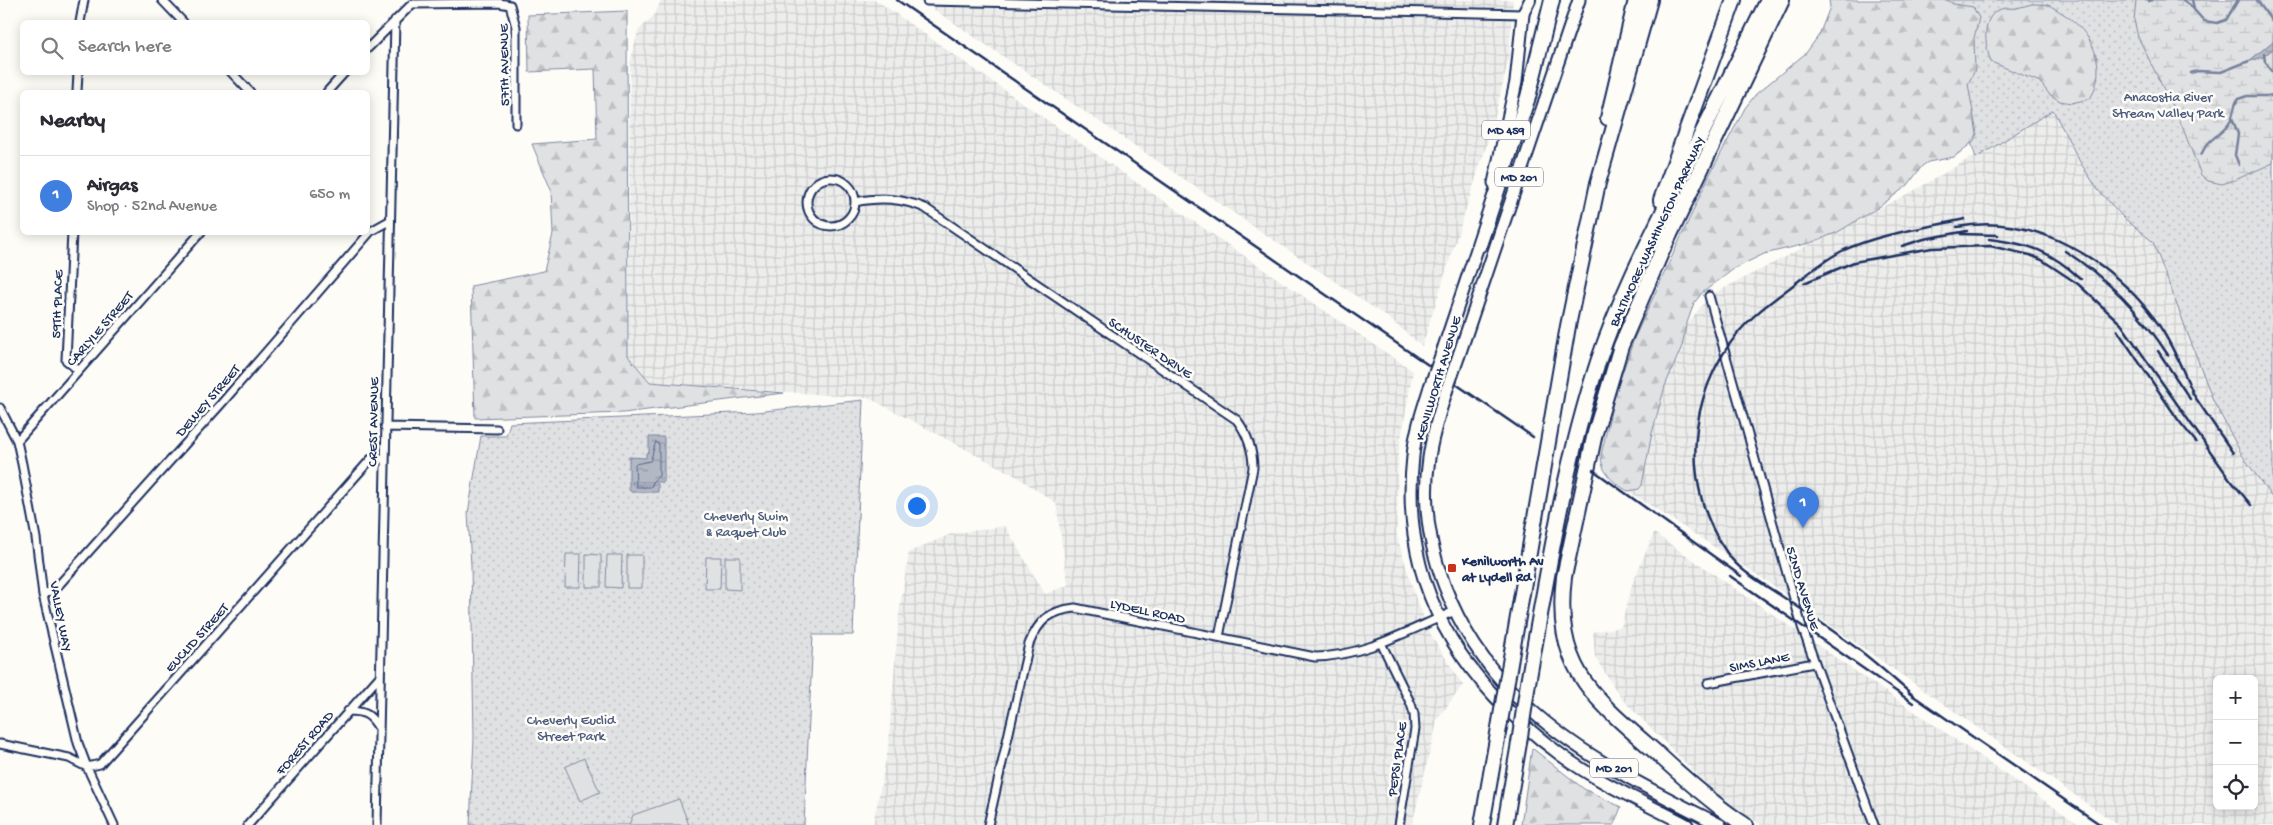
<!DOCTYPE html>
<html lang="en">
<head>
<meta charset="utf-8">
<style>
  :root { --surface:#fff; --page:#f7f7f7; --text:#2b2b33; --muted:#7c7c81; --line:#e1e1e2; --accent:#7c3aed }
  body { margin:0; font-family:"Gochi Hand",sans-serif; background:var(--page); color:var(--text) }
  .controls { position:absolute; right:15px; bottom:15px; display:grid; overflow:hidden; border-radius:8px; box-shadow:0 2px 12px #0003 }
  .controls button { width:45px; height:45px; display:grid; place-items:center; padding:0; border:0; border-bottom:1px solid var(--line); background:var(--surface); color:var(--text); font:25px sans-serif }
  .you { position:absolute; left:916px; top:505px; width:18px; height:18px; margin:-12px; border:4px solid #fff; border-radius:50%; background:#1a73e8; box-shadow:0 0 0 8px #1a73e833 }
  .badge { display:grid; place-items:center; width:32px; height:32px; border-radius:50%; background:var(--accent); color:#fff; font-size:16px; font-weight:700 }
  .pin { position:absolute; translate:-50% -41px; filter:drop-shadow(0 1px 2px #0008) }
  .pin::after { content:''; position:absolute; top:26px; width:18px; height:15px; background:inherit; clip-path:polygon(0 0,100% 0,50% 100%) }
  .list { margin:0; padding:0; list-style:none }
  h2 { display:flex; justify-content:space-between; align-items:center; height:65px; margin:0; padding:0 20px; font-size:21px }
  h2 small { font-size:16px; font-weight:400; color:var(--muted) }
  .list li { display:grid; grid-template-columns:32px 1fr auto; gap:15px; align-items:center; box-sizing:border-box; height:80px; padding:0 20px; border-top:1px solid var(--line) }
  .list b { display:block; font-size:19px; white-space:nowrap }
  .list p { margin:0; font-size:16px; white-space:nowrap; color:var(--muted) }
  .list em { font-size:16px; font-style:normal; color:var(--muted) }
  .icon { flex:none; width:28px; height:28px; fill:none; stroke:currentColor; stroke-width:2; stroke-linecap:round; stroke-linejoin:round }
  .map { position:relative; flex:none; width:2273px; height:825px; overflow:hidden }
  .search { position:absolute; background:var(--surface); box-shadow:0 2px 12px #0003; left:20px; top:20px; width:350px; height:55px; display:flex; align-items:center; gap:12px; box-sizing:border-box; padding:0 18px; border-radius:8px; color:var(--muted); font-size:19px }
  .panel { position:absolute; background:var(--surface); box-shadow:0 2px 12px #0003; left:20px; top:90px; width:350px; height:145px; border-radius:8px }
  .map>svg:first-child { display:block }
</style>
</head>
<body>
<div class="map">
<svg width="2273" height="825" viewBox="0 0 2273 825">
  <defs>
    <pattern id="industrial-grid" width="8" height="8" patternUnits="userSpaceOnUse" patternTransform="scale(1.25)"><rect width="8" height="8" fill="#edeeec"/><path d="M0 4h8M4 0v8" fill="none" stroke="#cbcccd"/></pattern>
    <pattern id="green-dots" width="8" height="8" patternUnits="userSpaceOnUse" patternTransform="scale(1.25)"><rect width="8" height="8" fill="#e0e1e3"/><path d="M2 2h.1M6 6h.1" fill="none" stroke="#c0c1c5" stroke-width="1.8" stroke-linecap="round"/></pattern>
    <pattern id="forest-firs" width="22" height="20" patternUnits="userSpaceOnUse" patternTransform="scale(1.25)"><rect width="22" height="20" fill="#e0e1e3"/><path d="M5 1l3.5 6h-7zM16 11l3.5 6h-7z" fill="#c0c1c5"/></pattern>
    <pattern id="wetland-marsh" width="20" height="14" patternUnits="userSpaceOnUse" patternTransform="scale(1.25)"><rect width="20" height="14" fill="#e0e1e3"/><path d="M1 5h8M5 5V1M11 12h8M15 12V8" fill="none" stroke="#c0c1c5"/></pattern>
    <pattern id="water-ripples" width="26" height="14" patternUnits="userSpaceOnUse" patternTransform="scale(1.25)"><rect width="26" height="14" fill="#b3b8c5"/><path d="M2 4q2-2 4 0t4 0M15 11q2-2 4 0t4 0" fill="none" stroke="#9196a3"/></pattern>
  </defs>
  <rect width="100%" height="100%" fill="#fdfcf7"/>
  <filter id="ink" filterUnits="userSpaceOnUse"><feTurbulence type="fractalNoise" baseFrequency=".02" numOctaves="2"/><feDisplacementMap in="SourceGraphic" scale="10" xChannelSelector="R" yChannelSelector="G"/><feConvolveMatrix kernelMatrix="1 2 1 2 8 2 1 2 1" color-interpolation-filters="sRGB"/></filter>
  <g filter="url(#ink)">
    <!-- industrial -->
    <path fill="url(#industrial-grid)" fill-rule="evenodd" d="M 661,0 L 876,0 L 1130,178 L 1413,371 L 1398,456 L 1397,536 L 1415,596 L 1432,637 L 1463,685 L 1438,718 L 1412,825 L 873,825 L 888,749 L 899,613 L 909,552 L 951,534 L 1005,526 L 1045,594 L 1068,585 L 1056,503 L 1014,475 L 869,398 L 650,382 L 628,356 L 630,63 L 638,31 L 655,14 Z
      M 920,0 L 1513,0 L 1509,58 L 1492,128 L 1422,346 L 1387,317 Z
      M 2053,110 L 2080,162 L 2136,229 L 2153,242 L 2213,400 L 2242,455 L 2273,499 L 2273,825 L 2118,825 L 1759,576 L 1628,491 L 1639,489 L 1642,485 L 1652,433 L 1665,386 L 1682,346 L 1686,326 L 1709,296 L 1917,189 ZM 2217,679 L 2254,679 L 2254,806 L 2217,806 Z
      M 1654,533 L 2080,825 L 1761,825 L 1716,794 L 1621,698 L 1595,657 L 1593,632 L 1621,627 L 1632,584 Z"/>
    <!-- green -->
    <path fill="url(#green-dots)" stroke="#7e88a0" d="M 1941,0 L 2273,0 L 2273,499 L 2242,455 L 2213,400 L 2153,242 L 2124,218 L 2098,190 L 2080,162 L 2053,110 L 1976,158 L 1961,110 Z
      M 863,400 L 853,635 L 813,635 L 804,825 L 470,825 L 474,738 L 471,566 L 468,513 L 481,436 L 506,436 L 510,423 L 756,412 Z"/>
    <!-- forest -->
    <path fill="url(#forest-firs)" stroke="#7e88a0" d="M 1829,0 L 1947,0 L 1953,4 L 1973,7 L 1979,18 L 1974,38 L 1975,70 L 1968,84 L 1977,134 L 1973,142 L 1954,157 L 1928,162 L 1922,166 L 1908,185 L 1879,207 L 1838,232 L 1810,243 L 1764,254 L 1735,268 L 1702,293 L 1694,303 L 1686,326 L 1682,346 L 1665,386 L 1652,433 L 1642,485 L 1639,489 L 1628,491 C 1613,483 1601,472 1601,455 L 1615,394 L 1634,339 L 1709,176 L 1745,108 L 1756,94 L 1806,53 L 1819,35 L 1830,7 Z
      M 2032,4 C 2037,4 2043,4 2048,5 C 2053,7 2057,10 2062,13 C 2092,31 2109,66 2090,99 L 2071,103 L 2060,101 L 2049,94 L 2040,82 L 1991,62 C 1985,47 1980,16 2001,9 C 2006,7 2012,9 2017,8 C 2022,7 2027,5 2032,4 Z
      M 627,11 L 628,356 L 650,382 L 784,393 L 623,413 L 475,418 L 471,286 L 544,271 L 553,234 L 551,190 L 532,144 L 597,139 L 595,69 L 529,72 L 528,15 Z
      M 1532,748 L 1584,789 L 1621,807 L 1614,825 L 1521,825 Z"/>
    <!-- wetland -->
    <path fill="url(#wetland-marsh)" stroke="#7e88a0" d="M 2136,0 L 2273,0 L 2273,163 L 2235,180 L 2222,184 L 2208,181 L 2201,175 L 2182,126 L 2138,37 L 2134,20 Z"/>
    <!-- pitch -->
    <path fill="#e0e1e3" stroke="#7e88a0" d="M 566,554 L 581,554 L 580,587 L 565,587 Z
      M 586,554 L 601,555 L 601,587 L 586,587 Z
      M 607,555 L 622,555 L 621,588 L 606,587 Z
      M 627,555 L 642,555 L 642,588 L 627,588 Z
      M 706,557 L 721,557 L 720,589 L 705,589 Z
      M 725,557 L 740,557 L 740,590 L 725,589 Z
      M 584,758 L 600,792 L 580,801 L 565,767 Z
      M 679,799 L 689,825 L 629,825 L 633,815 Z"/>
    <!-- water -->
    <path fill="url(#water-ripples)" stroke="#76819c" d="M 2273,41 L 2273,49 L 2263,57 L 2248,62 Z
      M 649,437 L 664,437 L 664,482 L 632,482 L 632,484 L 658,484 L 658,492 L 631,492 L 629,490 L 629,457 L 646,458 L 646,453 L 649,452 Z"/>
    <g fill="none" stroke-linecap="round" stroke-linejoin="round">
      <!-- shore -->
      <path stroke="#586687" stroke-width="1" d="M 656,442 L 659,445 L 659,476 L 654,480 L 651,487 L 636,487 L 635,464 L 650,461 Z"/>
      <!-- stream -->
      <path stroke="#76819c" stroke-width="2.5" d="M 2183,0 L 2190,5 L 2204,21 L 2217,23 L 2226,20 L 2238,0
        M 2192,0 L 2194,8
        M 2257,0 L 2273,23
        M 2149,1 L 2152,0
        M 2264,54 L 2265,62 L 2273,72
        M 2191,73 L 2197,71 L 2221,72 L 2249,61
        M 2232,118 L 2238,134 L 2235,155 L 2239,165
        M 2201,155 C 2209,136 2223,135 2230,122 C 2234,115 2233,107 2238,99 L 2247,96 L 2273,96"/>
      <defs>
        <path id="street" d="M 162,0 L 183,22
          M 927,1 L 1523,14
          M 80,22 L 84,0
          M 368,48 L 412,4 L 499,3 L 510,5 L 516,27 L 516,124
          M 231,72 L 250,92
          M 77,92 L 78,72
          M 327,92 L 345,72
          M807 202a24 24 0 1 1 48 0a24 24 0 1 1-48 0Z
          M 855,202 C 880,197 901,198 925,208 L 1237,420 C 1248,435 1253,450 1253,468 L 1219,637
          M 72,232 L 66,360 L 78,370
          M 1709,296 L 1802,627 L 1874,825
          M 0,408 L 17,441 L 22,464 L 36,538 L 43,595 L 78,743 L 87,767 L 114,825
          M 385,427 L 497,429
          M 17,441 L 201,232
          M 43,595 L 56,588 L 221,404 L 371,231 L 389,221
          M 1381,643 L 1411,704 L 1414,714 L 1415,729 L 1399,825
          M 1708,683 L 1814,663
          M 348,711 C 364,711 370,714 378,727
          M 0,744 L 69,758 L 87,767 L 100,764 L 371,459 L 384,459
          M 248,825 L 380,676
          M 377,825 L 395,20
          M 988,825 L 1029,644 C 1039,620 1049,611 1075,608 L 1315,657 C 1365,656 1409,630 1455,611"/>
        <path id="secondary" d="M 1523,14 L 1530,0"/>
        <path id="primary" d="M 1494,183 L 1516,82 L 1523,14
          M 1444,347 L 1481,237
          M 1459,355 L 1579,0
          M 1430,387 C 1423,409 1415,432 1413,456 C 1399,586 1460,680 1561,755 C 1599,783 1645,803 1687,825
          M 1446,392 C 1439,414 1432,435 1429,458 C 1416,544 1455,635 1516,696 C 1573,753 1649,789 1720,825"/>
        <path id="highway" d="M 1608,118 L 1636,0
          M 1661,200 L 1734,0
          M 1479,245 L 1528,97 L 1552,0
          M 1509,669 L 1568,326 L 1598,183 L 1650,0
          M 1528,683 C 1547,576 1564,466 1598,362 C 1618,302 1646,246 1674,190 C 1706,126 1737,63 1768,0
          M 1482,825 L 1500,722
          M 1505,825 L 1519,743
          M 1745,825 C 1714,805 1686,780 1659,755 C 1595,699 1553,670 1564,577 L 1595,433 L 1621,346 L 1661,253 L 1782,0"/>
      </defs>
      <!-- street casing -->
      <use href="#street" stroke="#1b2f5e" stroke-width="11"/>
      <!-- secondary casing -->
      <use href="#secondary" stroke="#1b2f5e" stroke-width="14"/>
      <!-- primary casing -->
      <use href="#primary" stroke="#1b2f5e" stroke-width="15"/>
      <!-- highway casing -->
      <use href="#highway" stroke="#1b2f5e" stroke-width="18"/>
      <!-- street -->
      <use href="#street" stroke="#fdfcf7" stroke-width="7"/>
      <!-- secondary -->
      <use href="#secondary" stroke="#fdfcf7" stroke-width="10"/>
      <!-- primary -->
      <use href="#primary" stroke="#fdfcf7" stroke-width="11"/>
      <!-- highway -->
      <use href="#highway" stroke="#fdfcf7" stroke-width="14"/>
      <!-- rail -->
      <path stroke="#1b2f5e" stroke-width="2.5" d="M 897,0 L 1533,437
        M 1957,227 C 2034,213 2108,258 2154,318 C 2171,341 2182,369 2194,395
        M 1961,234 L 1998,235
        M 1989,239 C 2031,244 2050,251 2081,279
        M 1902,246 L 1924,239 L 1967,231
        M 2065,251 C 2107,278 2141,313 2168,355
        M 1804,283 L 1854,262 L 1932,248 L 1990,246 L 2030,255 L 2042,260 L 2078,284 L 2121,324 L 2229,478 L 2251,505
        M 2117,330 L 2179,421 L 2196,442
        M 2158,351 L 2190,399
        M 2191,391 L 2233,453
        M 1593,470 L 1741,576
        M 1730,576 L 1913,703
        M 1909,693 L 2101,825
        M 1915,697 C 1894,680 1874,660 1851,644 C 1829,628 1806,612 1783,597 C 1764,584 1740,572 1727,553 C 1680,486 1687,395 1738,333 C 1753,314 1774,300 1792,286 C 1808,274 1824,260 1842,251 C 1880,233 1925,228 1965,219"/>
      <defs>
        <path id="primary-bridge" d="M 1430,387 L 1444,347
          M 1446,392 L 1459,355"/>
        <path id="highway-bridge" d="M 1500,722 L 1509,669
          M 1519,743 L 1528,683"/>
      </defs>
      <!-- primary-bridge casing -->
      <use href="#primary-bridge" stroke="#1b2f5e" stroke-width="15" stroke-linecap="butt"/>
      <!-- highway-bridge casing -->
      <use href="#highway-bridge" stroke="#1b2f5e" stroke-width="18" stroke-linecap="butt"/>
      <!-- primary-bridge -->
      <use href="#primary-bridge" stroke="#fdfcf7" stroke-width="11"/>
      <!-- highway-bridge -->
      <use href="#highway-bridge" stroke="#fdfcf7" stroke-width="14"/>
    </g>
  </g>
  <!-- markers -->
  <rect fill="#c8321e" stroke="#fdfcf7" stroke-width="2" x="1447" y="563" width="10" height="10" rx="2.5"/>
  <g text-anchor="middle" stroke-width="5" stroke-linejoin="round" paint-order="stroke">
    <!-- shield labels -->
    <g fill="#fdfcf7" stroke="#5f6c8c" stroke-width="1">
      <rect x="1482" y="120.5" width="48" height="19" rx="4"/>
      <rect x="1495" y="167.5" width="48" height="19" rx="4"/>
      <rect x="1590" y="758.5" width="48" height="19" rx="4"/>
    </g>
    <g font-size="12" font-weight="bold" fill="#1b2f5e">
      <text x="1506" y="134">MD 459</text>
      <text x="1519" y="181">MD 201</text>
      <text x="1614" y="772">MD 201</text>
    </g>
    <!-- street labels -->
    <g font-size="14" fill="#1b2f5e" stroke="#fdfcf7">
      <text transform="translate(503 65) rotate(-91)" y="5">57TH AVENUE</text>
      <text transform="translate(1656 231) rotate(-65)" y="5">BALTIMORE-WASHINGTON PARKWAY</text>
      <text transform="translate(56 304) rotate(-88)" y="5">59TH PLACE</text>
      <text transform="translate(99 328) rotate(-49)" y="5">CARLYLE STREET</text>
      <text transform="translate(1151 347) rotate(34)" y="5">SCHUSTER DRIVE</text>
      <text transform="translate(1437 378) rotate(-73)" y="5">KENILWORTH AVENUE</text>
      <text transform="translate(207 400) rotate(-49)" y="5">DEWEY STREET</text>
      <text transform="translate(372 422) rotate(-89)" y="5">CREST AVENUE</text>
      <text transform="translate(1804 588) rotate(73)" y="5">52ND AVENUE</text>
      <text transform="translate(1148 610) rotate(12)" y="5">LYDELL ROAD</text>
      <text transform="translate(62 616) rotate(79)" y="5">VALLEY WAY</text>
      <text transform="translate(196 637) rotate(-48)" y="5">EUCLID STREET</text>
      <text transform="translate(1759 661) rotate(-11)" y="5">SIMS LANE</text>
      <text transform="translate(304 742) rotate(-49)" y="5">FOREST ROAD</text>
      <text transform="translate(1396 759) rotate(-82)" y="5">PEPSI PLACE</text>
    </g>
    <!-- park labels -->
    <g font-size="14" fill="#4c5c7f" stroke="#fdfcf7">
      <text x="2168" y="101">Anacostia River<tspan x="2168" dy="16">Stream Valley Park</tspan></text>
      <text x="746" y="520">Cheverly Swim<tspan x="746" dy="16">&amp; Raquet Club</tspan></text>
      <text x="571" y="724">Cheverly Euclid<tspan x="571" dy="16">Street Park</tspan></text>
    </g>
    <!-- poi labels -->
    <g font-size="14" font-weight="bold" fill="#1b2f5e" stroke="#fdfcf7" text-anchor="start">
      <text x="1462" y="565">Kenilworth Av<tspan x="1462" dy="16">at Lydell Rd</tspan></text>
    </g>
  </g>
</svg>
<div class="controls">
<button>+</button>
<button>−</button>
<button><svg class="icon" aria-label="locate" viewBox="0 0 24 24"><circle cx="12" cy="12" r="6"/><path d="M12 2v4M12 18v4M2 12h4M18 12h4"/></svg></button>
</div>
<div class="you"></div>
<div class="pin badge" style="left:1803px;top:528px;background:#3f7fe0">1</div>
<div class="search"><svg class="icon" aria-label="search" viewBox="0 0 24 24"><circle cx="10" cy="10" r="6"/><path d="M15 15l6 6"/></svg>Search here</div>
<section class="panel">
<h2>Nearby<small></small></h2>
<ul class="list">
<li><span class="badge" style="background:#3f7fe0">1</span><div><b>Airgas</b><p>Shop · 52nd Avenue</p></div><em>650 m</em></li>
</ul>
</section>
</div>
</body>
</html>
